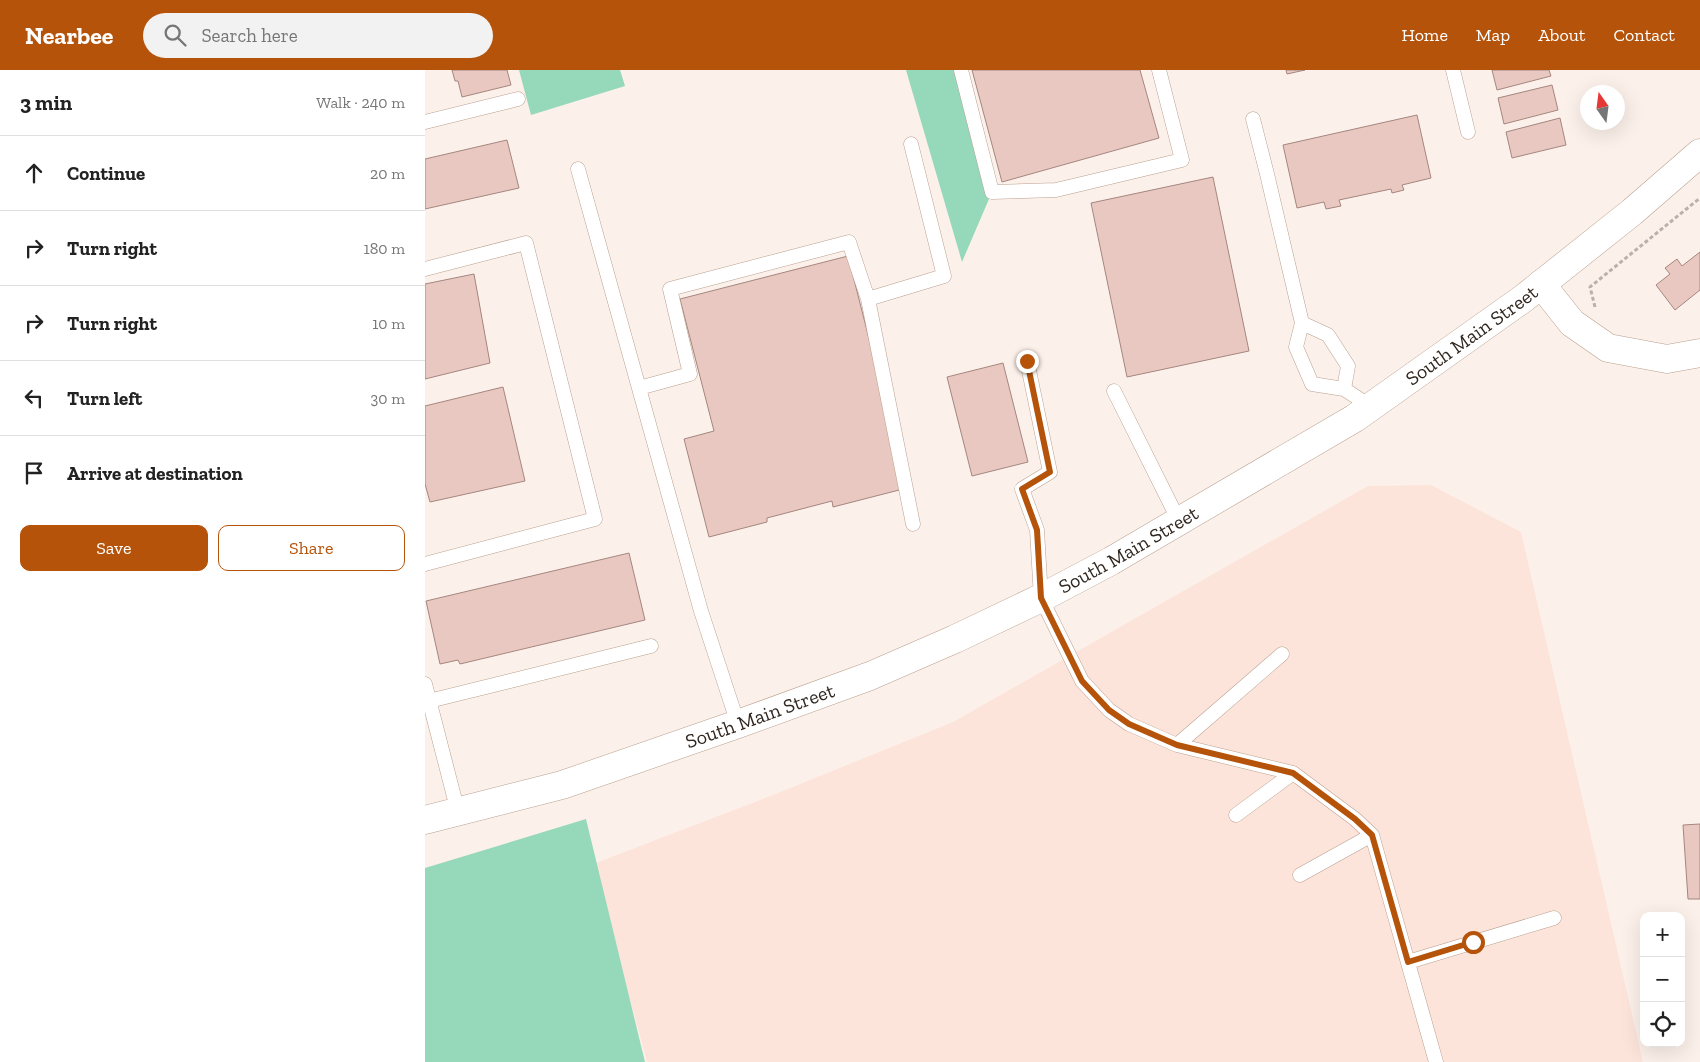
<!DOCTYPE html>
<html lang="en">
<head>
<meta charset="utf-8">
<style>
  :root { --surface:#fff; --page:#f2f2f2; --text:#222; --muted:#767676; --line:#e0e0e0; --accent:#b45309 }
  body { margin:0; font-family:"Zilla Slab",serif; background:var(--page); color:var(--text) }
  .controls { position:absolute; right:15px; bottom:15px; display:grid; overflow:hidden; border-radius:10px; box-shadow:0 5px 20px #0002 }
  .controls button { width:45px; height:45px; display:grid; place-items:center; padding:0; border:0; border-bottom:1px solid var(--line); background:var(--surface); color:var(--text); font:25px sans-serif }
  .compass { position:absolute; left:1155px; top:15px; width:45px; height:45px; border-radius:50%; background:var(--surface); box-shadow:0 5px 20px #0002; rotate:346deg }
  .stop { position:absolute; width:15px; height:15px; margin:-11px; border:4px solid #b45309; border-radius:50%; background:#fff }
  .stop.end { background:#b45309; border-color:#fff; box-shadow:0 1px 5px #0008 }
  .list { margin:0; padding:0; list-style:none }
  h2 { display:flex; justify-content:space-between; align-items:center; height:65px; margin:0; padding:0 20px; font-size:21px }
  h2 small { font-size:16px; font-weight:400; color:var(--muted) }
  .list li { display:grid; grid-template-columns:32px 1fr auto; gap:15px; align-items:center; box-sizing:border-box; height:75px; padding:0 20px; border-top:1px solid var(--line) }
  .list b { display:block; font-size:19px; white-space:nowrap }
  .list em { font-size:16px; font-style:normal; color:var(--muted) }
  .actions { display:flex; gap:10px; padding:15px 20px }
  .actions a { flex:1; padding:11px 0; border:1px solid var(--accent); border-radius:10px; text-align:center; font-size:18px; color:var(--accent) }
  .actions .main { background:var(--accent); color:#fff }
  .icon { flex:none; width:28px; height:28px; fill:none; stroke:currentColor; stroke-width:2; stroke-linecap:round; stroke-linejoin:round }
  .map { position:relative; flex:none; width:1275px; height:992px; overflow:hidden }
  header { display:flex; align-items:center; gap:30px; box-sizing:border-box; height:70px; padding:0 25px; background:var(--accent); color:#fff }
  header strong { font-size:24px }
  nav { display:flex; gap:28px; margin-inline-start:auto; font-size:18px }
  .search { width:350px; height:45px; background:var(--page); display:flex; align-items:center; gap:12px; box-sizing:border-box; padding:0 18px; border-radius:28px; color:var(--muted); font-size:19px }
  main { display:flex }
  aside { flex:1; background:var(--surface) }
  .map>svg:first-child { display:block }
</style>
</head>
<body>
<header>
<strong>Nearbee</strong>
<div class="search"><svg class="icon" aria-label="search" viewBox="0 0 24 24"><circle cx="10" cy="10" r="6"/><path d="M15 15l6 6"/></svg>Search here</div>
<nav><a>Home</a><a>Map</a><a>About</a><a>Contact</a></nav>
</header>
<main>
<aside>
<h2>3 min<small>Walk · 240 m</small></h2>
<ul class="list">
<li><svg class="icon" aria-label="ahead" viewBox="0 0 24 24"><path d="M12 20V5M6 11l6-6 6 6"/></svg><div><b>Continue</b></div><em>20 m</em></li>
<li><svg class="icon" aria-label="right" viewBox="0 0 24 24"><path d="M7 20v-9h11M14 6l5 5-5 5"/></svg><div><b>Turn right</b></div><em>180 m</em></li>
<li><svg class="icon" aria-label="right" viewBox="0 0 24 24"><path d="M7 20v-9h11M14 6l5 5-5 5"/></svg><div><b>Turn right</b></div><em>10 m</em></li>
<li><svg class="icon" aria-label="left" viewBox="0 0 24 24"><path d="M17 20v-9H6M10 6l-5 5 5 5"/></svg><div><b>Turn left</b></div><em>30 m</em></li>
<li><svg class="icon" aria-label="arrive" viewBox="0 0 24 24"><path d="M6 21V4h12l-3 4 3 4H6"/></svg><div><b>Arrive at destination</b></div></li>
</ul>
<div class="actions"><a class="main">Save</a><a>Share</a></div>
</aside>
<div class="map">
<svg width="1275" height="992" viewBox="0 0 1275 992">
  <rect width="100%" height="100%" fill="#fcf1ea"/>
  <!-- industrial -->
  <path fill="#fde4db" d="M 1006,415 L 1096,462 L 1218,992 L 222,992 L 168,794 L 348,725 L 528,652 L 943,416 Z"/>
  <!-- green -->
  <path fill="#96d8ba" d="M 94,0 L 195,0 L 200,16 L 106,45 Z
    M 481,0 L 535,0 L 567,122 L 537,192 Z
    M 161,749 L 220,992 L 0,992 L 0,798 Z"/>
  <!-- building -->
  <path fill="#e9c8c1" stroke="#a4867f" d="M 27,0 L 82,0 L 86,15 L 37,27 L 33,11 L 30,11 Z
    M 547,0 L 715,0 L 734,68 L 577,112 Z
    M 861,0 L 880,0 L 862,4 Z
    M 1067,0 L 1124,0 L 1126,6 L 1072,20 Z
    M 1127,15 L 1133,40 L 1079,54 L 1073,28 Z
    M 992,45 L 1006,108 L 977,115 L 979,120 L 967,123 L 966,119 L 914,130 L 916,136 L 901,139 L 899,132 L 872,138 L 858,75 Z
    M 1135,48 L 1141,75 L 1087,88 L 1081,62 Z
    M 82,70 L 94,118 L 0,139 L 0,89 Z
    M 788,107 L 824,281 L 702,307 L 666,133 Z
    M 1275,182 L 1275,220 L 1250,240 L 1231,215 L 1245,204 L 1240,198 L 1252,189 L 1257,196 Z
    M 423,186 L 482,418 L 408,437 L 407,431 L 342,448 L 342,452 L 284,467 L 259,369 L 289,361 L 255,229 Z
    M 49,204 L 65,293 L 0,309 L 0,214 Z
    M 578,293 L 603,392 L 547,406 L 522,307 Z
    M 78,317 L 100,411 L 5,432 L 0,414 L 0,336 Z
    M 204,483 L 220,550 L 35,594 L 33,590 L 15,594 L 1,531 Z
    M 1275,754 L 1275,829 L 1263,829 L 1258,755 Z"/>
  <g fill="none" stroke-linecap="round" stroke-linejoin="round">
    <defs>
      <path id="service" d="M 536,0 L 567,122 L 631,120 L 757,90 L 734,0
        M 1028,0 L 1043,62
        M 828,49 L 842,104 L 877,253 L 871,277 L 887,314 L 919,319 L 945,336
        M 0,52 L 93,29
        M 486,74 L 519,206 L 443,229 L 488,454
        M 153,99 L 276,541 L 313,654
        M 0,199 L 101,173 L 170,449 L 0,494
        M 877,253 L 903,265 L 923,296 L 919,319
        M 602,291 L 625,402 L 597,419 L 612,460 L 616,528 L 657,611 L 684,640 L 704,654 L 752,675 L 868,703 L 930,749 L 947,765 L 1011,992
        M 214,318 L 265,304 L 245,219 L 424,172 L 443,229
        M 689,321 L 754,451
        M 0,614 L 33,742
        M 0,632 L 226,576
        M 752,675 L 857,584
        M 811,745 L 868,703
        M 875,805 L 947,765
        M 983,892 L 1129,848"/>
      <path id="minor" d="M 1116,214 L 1147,253 L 1183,278 L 1242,289 L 1275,283"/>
      <g id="trunk">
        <path id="s1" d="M 0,750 L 137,715 L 313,654 L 445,606 L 530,569 L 616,528 L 686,491 L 930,348 L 1099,228 L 1207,142 L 1275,83"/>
      </g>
    </defs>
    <!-- service casing -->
    <use href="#service" stroke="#baa090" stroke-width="15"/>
    <!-- minor casing -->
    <use href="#minor" stroke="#baa090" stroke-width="29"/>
    <!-- trunk casing -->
    <use href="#trunk" stroke="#baa090" stroke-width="29"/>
    <!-- path -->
    <path stroke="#bcb1aa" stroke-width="3" stroke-dasharray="4 2.5" stroke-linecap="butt" d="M 1170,237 L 1165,217 L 1275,128"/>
    <!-- service -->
    <use href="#service" stroke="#fff" stroke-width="14"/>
    <!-- minor -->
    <use href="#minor" stroke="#fff" stroke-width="28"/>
    <!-- trunk -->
    <use href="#trunk" stroke="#fff" stroke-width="28"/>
  </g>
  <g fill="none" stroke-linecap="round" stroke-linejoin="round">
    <!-- route -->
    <path stroke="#b45309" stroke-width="6" d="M 602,291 L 625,402 L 597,419 L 612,460 L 616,528 L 657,611 L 684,640 L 704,654 L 752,675 L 868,703 L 930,749 L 947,765 L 983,892 L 1048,872"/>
  </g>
  <g text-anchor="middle" stroke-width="5" stroke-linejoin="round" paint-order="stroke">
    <!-- street labels -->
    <g font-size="20" fill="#312720" stroke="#fff">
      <text dy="7" stroke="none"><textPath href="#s1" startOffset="1161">South Main Street</textPath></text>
      <text dy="7" stroke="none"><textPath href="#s1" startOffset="756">South Main Street</textPath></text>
      <text dy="7" stroke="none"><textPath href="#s1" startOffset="351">South Main Street</textPath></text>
    </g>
  </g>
</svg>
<div class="controls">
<button>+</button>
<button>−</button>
<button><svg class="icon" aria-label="locate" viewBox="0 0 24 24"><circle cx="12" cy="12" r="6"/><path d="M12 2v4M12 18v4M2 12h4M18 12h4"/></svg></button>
</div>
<svg class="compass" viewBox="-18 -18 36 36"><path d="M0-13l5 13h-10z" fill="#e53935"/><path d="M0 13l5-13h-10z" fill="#767676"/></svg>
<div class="stop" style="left:1048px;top:872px"></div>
<div class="stop end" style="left:602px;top:291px"></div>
</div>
</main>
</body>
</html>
